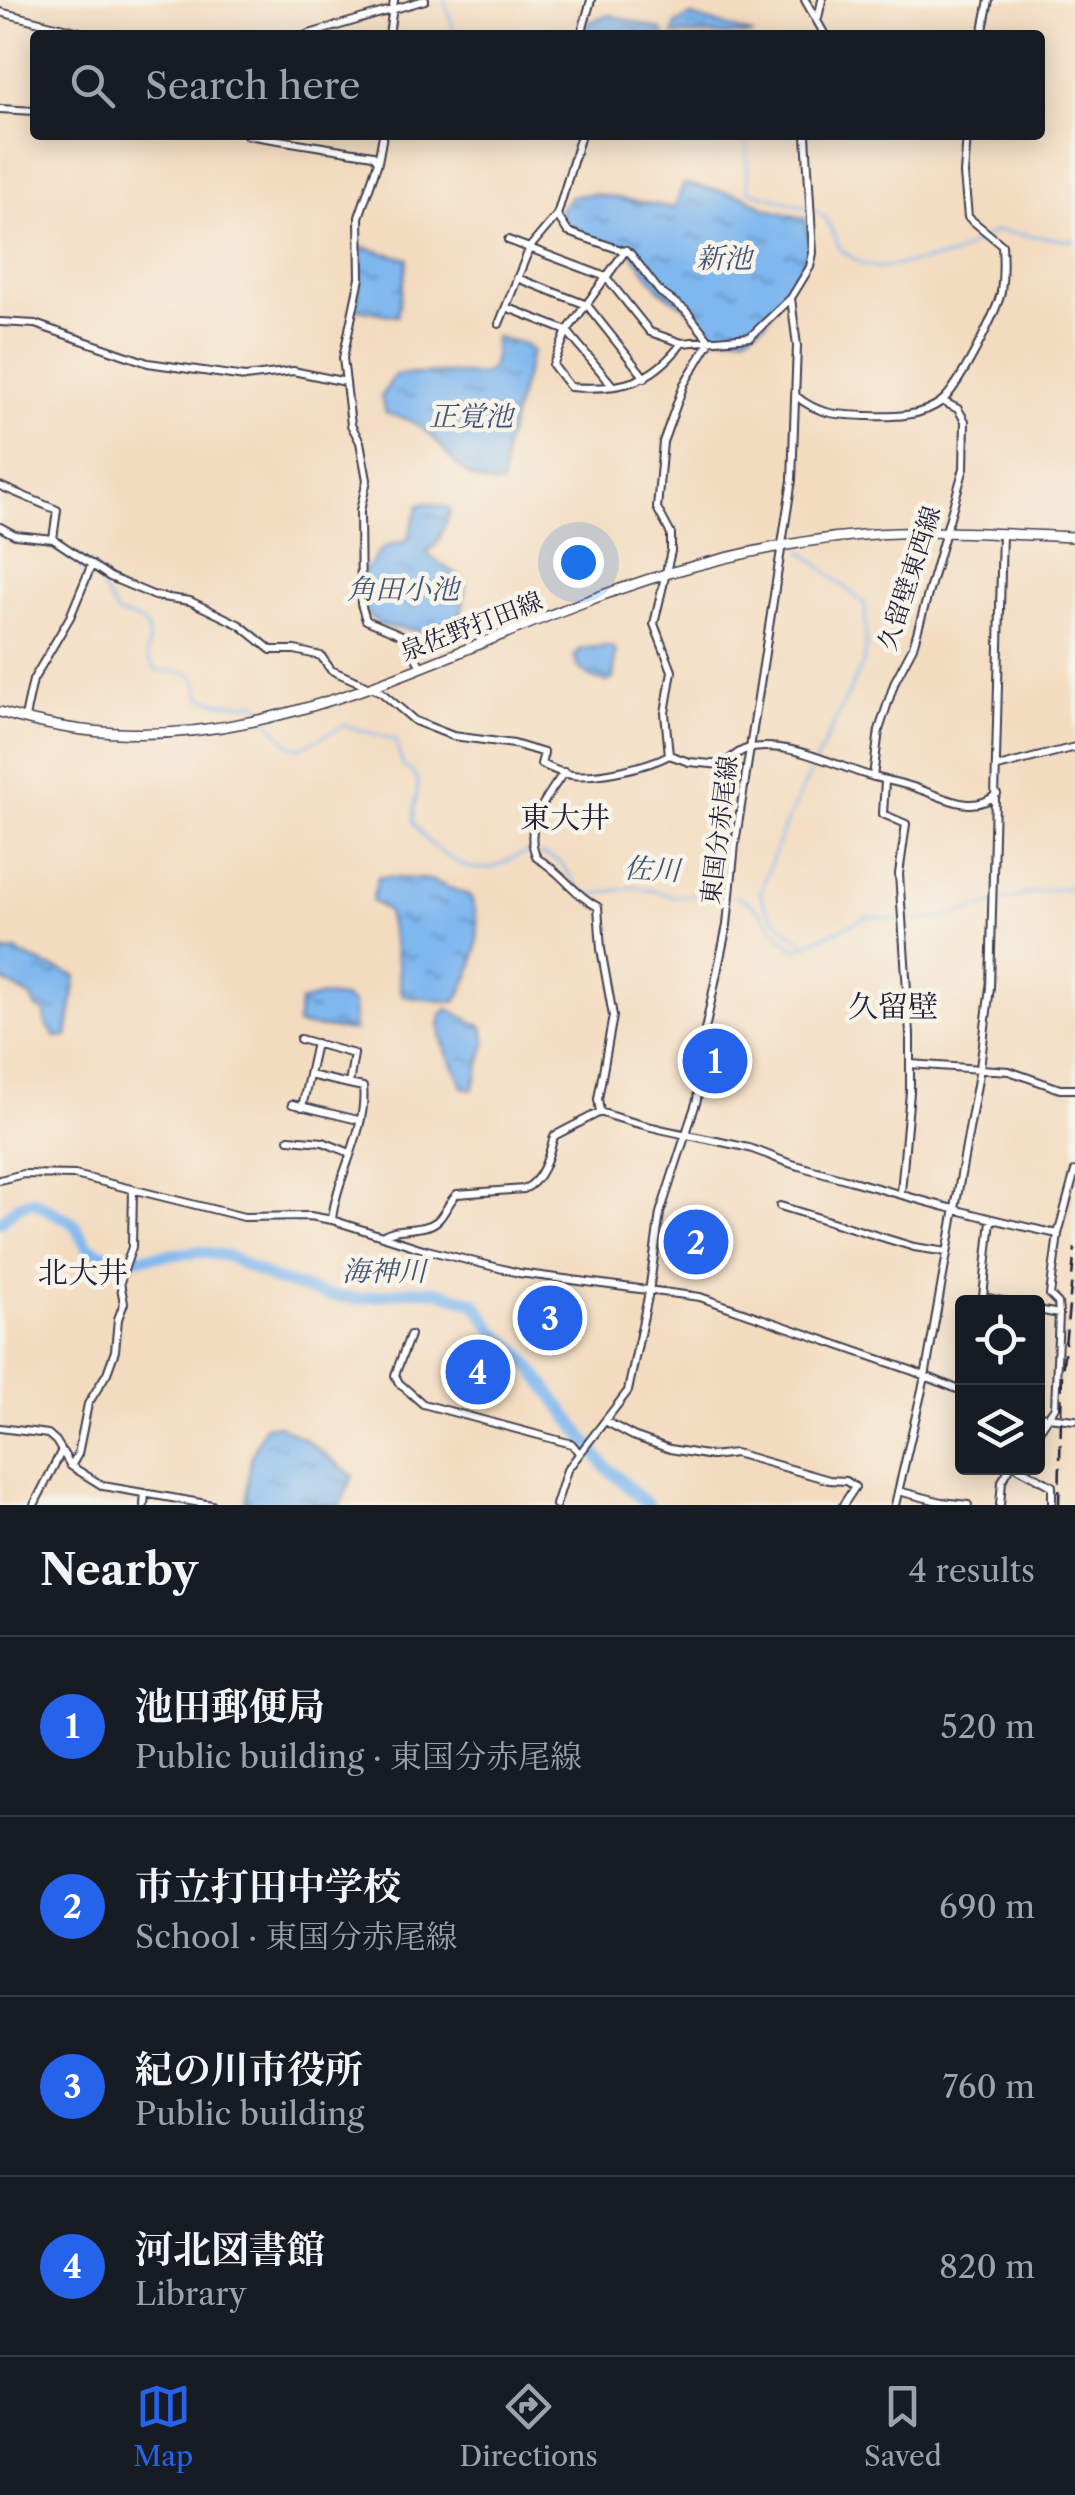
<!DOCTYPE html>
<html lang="en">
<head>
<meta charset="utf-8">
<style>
  :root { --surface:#171b24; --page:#20242c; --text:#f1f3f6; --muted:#9ea1a6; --line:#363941; --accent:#2563eb }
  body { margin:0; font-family:"Libre Caslon Text","Noto Serif JP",serif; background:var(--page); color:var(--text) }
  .controls { position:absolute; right:30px; bottom:30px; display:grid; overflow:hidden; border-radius:10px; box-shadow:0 5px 25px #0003 }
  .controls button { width:90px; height:90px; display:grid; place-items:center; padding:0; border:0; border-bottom:2px solid var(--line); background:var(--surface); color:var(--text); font:50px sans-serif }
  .you { position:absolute; left:578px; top:562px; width:35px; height:35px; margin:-25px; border:8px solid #fff; border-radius:50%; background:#1a73e8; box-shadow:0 0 0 15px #1a73e833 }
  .badge { display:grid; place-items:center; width:65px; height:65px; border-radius:50%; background:var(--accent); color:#fff; font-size:32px; font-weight:700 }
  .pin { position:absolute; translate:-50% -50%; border:5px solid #fff; box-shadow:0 2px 10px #0006 }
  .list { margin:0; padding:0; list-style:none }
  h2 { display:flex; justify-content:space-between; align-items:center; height:130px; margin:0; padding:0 40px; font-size:42px }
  h2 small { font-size:32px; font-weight:400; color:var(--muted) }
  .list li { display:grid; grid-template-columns:65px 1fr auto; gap:30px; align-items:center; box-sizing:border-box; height:180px; padding:0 40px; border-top:2px solid var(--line) }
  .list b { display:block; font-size:38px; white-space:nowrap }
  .list p { margin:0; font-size:32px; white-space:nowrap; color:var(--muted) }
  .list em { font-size:32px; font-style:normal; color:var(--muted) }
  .icon { flex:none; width:55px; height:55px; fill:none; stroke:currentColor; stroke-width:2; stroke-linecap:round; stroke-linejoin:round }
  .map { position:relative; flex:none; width:1075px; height:1505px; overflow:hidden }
  .search { position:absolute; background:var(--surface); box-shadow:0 5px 25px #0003; left:30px; right:30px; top:30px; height:110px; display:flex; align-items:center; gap:25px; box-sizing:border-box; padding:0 35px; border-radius:10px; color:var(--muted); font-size:38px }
  .sheet { height:850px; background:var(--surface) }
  nav { display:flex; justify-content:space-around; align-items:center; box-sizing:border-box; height:140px; border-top:2px solid var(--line); background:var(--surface); font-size:28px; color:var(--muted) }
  nav a { display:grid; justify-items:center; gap:5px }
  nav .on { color:var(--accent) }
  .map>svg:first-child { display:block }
</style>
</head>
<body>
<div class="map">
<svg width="1075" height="1505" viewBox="0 0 1075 1505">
  <defs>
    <pattern id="water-ripples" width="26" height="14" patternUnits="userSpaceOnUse" patternTransform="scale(2.5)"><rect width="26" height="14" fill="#7fb7ef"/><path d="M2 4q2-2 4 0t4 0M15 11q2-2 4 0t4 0" fill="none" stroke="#6894c3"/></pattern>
  </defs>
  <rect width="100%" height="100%" fill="#f7f3e8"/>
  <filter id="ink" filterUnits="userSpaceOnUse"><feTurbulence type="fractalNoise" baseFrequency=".01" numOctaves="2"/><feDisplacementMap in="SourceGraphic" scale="20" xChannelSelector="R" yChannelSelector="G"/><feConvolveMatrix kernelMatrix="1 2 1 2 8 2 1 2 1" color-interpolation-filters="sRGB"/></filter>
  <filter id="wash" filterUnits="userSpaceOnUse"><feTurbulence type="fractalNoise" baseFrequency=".0048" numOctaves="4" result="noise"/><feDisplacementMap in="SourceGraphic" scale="40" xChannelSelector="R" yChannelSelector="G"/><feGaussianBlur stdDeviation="2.25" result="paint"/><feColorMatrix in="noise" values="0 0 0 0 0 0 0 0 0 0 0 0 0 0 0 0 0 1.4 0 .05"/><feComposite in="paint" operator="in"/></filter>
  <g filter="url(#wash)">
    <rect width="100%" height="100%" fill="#f3dbbf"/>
    <!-- water -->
    <path fill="url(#water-ripples)" stroke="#506c95" stroke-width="2.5" d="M 609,15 L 662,30 L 665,35 L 583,35 L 590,22 Z
      M 691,16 L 754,35 L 673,35 L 676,24 Z
      M 684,184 L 744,196 L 767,209 L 806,219 L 809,245 L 806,258 L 765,322 L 746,335 L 710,337 L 689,309 L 661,291 L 630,251 L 571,230 L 560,214 L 560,209 L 572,196 L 593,194 L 674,208 Z
      M 362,247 L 408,259 L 397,316 L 357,309 Z
      M 495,337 L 524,344 L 532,351 L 505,446 L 502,484 L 499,486 C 447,476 453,447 416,424 C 407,418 396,416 386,413 L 381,397 L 395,375 L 443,373 L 480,375 L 490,370 L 494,362 Z
      M 427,503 L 447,507 L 450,512 L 437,544 L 427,551 L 429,556 L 463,579 L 466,585 L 459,628 L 453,635 L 383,626 L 367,615 L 363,599 L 364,568 L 372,564 C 378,546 390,545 407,541 L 419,505 Z
      M 608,646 L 616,650 L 613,679 L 607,682 L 592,678 L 577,666 L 575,656 L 581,649 Z
      M 378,877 L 429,880 L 470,896 C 486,931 475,970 456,1002 L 407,997 L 401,992 L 398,962 L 387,911 L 372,901 Z
      M 16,951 C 33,963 57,968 76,976 L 67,1037 L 56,1037 L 46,1024 L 45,1012 L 35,1007 L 31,997 L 0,979 L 0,952 Z
      M 322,996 L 343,998 L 353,1004 L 354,1031 L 297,1025 L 300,1002 Z
      M 448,1009 L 483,1027 L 486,1043 L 473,1089 L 463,1087 C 453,1059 437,1047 441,1015 Z
      M 279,1425 L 307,1441 L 353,1476 L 340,1505 L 245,1504 L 251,1457 L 265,1426 Z"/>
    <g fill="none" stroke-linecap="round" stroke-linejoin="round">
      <!-- stream -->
      <path stroke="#7fb7ef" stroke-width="2.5" d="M 445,0 L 455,35
        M 741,135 L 747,145 L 748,190 L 807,208
        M 815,211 L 826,218 L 841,250 L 862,264 L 879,268 L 953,256 L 995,231 L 1075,241
        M 0,534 L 19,541 L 51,545 L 84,566
        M 802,551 L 865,604 L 866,644 L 863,663 L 782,832 L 760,893 C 764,915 791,933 809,946
        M 93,572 L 117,614 C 148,622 151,623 147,657 L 156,670 L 189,673 L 197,682 L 201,697 C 219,705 238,704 257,703 L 266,713
        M 268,720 L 289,745 L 301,748 L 345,725 L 395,740 L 403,766 L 413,773 L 418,782 L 413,822 C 427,845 464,877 494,867 C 508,862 516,854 532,852
        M 539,854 C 574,861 566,884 589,895 L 636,887 L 674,896 L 726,895
        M 734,896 C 762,901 772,935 796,949 L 869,916 L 903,921 L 937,919 L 1032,893 L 1075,886"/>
      <!-- river -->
      <path stroke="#7fb7ef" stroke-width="12" d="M 84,566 L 93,572
        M 0,1222 L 19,1205 L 33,1201 L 73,1223 L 88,1247 L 105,1255 L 137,1258 L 198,1252 L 227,1256 L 273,1279 L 326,1295 L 359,1299 L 412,1290 L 438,1291 L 475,1303 L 494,1331 L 522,1355 L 605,1466 L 648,1505"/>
    </g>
  </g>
  <g filter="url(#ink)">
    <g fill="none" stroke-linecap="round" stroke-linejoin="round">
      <defs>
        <path id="minor" d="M 805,0 L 825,35
          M 0,12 L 92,35
          M 818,18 L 822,0
          M 306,35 L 425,0
          M 389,35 L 394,0
          M 581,35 L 591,0
          M 982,35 L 989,0
          M 0,109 L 35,111
          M 247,135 L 373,155 L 377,160
          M 383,135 L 378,162 L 359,217 L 360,278 L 343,358 L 351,425 L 360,442 L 367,480 L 360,511 L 361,604 L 366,620 L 404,636 L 421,667
          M 581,135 L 557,215 L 568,232 L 630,253 L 660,292 L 685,310 L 710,341 L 684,384 L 663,442 L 657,508 L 671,534 L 671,551 L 654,624 L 672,671 L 665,713 L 669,755
          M 508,240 L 606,277 L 650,332 L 682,343 L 750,337 L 790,299
          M 626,250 L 567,331 L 553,365 L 570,387 C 620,391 652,383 682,343
          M 517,278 L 587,305 L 645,378
          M 506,307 L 567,331 L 612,385
          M 0,322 L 35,324 L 148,363 L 245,377 L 293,371 L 346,382
          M 499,324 L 530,247 L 557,215
          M 796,396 C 819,415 838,415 868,416 C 892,417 922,417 942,401 C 958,388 997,312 1001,292 C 1003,277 1003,260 1002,245 L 968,217 L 964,174 L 967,135
          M 0,486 L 57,510 L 53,539
          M 0,527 L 15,535 L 53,539 L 110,577 L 155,596 L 190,601 L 240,625 L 271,650 L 295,650 L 321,656 L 331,670 L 381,692 L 415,721 L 453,736 L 514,744 L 544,753 L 541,764 C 551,768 562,774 572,775 C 596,778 647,767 669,755 L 689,762 L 722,765 C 730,760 738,751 747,749 C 787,740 831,764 867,775 C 884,780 903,783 919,789 C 946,798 973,815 997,794
          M 25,717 L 33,680 L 70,617 L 92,564
          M 998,767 L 1075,747
          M 564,772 C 546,799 522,826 537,858 C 562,872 573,894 598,907 L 601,949 L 613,1016 L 598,1099 L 600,1112
          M 873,777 L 879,730 L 895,681 L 913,647 L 964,468 L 965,421 L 958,409 L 942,401
          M 885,781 L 883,814 L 906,824 L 899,874 L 910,1034 L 910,1092 L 901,1192
          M 300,1039 L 354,1054 L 349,1084 L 363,1087 C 368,1129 336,1177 332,1220
          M 910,1064 L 1009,1071 L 1060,1089 L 1075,1089
          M 309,1075 L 349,1084
          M 292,1104 L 358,1120
          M 302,1107 L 316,1043
          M 289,1139 L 323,1142 L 350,1153
          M 0,1180 L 23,1174 L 75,1175 L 244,1217 L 310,1216 L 332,1220 L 423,1249 L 519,1273 L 700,1297 L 913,1371 L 962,1391
          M 780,1206 L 914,1247 L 947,1252
          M 991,1220 L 983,1297 L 1006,1302
          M 382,1236 C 398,1225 422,1233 437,1221 C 445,1214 449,1201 457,1194 L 524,1189 C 543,1181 549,1155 554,1136 L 600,1112 C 651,1130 698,1136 749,1148 C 766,1153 782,1162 799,1166 C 885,1190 971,1216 1058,1234
          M 1038,1310 L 1059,1314
          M 410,1335 L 395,1375 L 399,1383 L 423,1404 L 572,1444 L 579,1453
          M 1038,1416 L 1075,1420
          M 607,1422 L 633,1436 L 670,1449 L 712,1456 L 735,1453 L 829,1480 L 846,1481 L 855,1487 L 843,1505
          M 0,1428 L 48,1434 L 56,1441 L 71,1466 L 103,1486 L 212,1505
          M 1038,1432 L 1055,1407 L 1059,1314 L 1058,1303 L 1050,1295 L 1058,1234 L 1075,1171
          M 71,1466 L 78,1454 L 88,1404 L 107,1373 L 115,1351 L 118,1319 L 124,1303 L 120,1282 L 132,1247 L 133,1189
          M 1019,1468 L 1052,1486 L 1052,1505
          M 898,1491 L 942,1502 L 968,1505
          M 34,1505 L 61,1452
          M 144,1505 L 145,1493
          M 556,1505 L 567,1470 L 628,1391 L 649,1292 L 660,1213 L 697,1100 L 705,1030 L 727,925 L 735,844 L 792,480 L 797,346 L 791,298 L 810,267 L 813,253 L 806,135
          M 895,1505 L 925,1377 L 980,1068 L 990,987 L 1002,533
          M 1000,1505 L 1002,1481 L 1010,1468"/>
        <path id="major" d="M 0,712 C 246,789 444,640 669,573 C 732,555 797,540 862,535 C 933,529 1004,534 1075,537"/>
      </defs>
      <!-- minor casing -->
      <use href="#minor" stroke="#413e4f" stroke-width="10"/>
      <!-- major casing -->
      <use href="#major" stroke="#413e4f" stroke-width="12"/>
      <!-- minor -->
      <use href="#minor" stroke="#fff" stroke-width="6"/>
      <!-- major -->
      <use href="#major" stroke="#fff" stroke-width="9"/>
      <!-- rail -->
      <path stroke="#22223b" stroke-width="2.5" stroke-dasharray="15 8" stroke-linecap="butt" d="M 1059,1505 L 1062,1374 L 1075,1248"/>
    </g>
  </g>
  <g text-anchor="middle" stroke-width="9" stroke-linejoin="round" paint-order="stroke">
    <!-- street labels -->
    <g font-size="25" fill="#22223b" stroke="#f7f3e8">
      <text transform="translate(909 578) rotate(-72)" y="9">久留壁東西線</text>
      <text transform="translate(471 626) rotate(-21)" y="9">泉佐野打田線</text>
      <text transform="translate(719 830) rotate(-83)" y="9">東国分赤尾線</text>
    </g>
    <!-- water labels -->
    <g font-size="28" font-style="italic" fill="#43567a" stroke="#f7f3e8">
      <text x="724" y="268">新池</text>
      <text x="471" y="426">正覚池</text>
      <text x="403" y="599">角田小池</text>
      <text transform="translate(652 869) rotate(3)" y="10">佐川</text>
      <text x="384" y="1281">海神川</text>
    </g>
    <!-- quarter labels -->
    <g font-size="30" fill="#22223b" stroke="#f7f3e8">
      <text x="565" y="828">東大井</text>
      <text x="893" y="1017">久留壁</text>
      <text x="83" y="1283">北大井</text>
    </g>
  </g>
</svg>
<div class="controls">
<button><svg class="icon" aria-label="locate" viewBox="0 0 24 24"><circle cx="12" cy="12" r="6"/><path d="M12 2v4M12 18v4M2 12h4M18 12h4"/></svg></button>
<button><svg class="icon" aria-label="layers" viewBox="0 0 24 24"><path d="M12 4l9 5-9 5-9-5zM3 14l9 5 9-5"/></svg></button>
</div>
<div class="you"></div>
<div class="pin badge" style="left:715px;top:1061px">1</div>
<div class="pin badge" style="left:696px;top:1242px">2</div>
<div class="pin badge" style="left:550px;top:1318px">3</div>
<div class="pin badge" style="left:478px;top:1372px">4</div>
<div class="search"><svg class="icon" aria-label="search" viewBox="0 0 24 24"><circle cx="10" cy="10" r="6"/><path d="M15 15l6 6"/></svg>Search here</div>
</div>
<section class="sheet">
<h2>Nearby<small>4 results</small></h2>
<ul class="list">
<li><span class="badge">1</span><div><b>池田郵便局</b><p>Public building · 東国分赤尾線</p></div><em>520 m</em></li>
<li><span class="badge">2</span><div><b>市立打田中学校</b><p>School · 東国分赤尾線</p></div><em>690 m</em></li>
<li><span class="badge">3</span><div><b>紀の川市役所</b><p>Public building</p></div><em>760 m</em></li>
<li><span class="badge">4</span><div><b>河北図書館</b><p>Library</p></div><em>820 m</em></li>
</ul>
</section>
<nav>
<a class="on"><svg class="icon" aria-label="map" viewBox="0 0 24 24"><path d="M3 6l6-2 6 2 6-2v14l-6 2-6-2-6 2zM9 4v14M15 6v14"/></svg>Map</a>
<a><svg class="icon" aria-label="directions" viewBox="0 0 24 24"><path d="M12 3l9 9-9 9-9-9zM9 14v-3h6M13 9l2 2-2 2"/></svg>Directions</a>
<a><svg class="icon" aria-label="saved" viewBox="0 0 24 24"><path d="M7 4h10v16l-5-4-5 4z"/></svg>Saved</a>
</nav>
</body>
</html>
